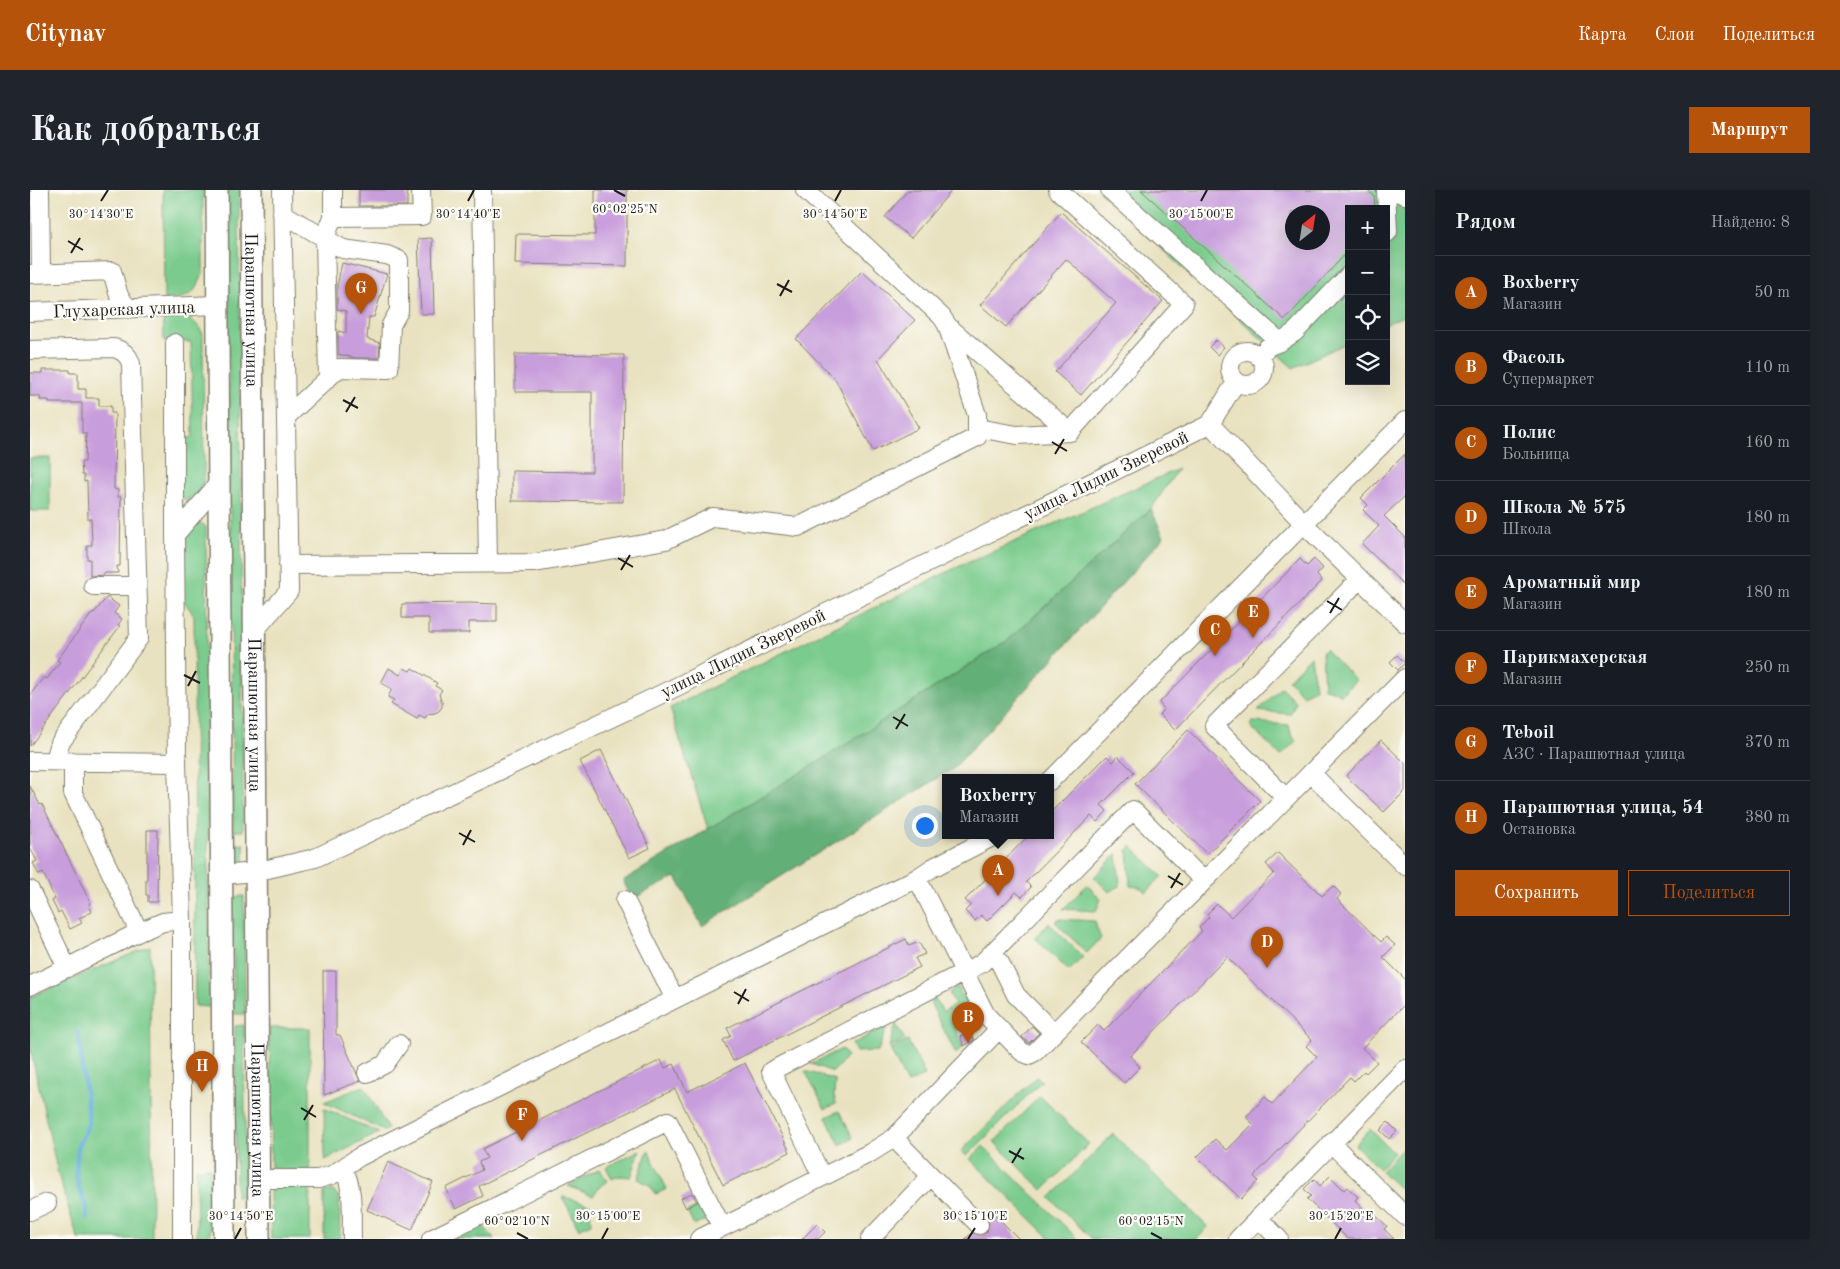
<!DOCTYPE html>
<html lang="ru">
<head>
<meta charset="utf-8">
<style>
  :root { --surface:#171b24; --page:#20242c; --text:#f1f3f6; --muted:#9ea1a6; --line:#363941; --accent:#b45309 }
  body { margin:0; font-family:"Old Standard TT",serif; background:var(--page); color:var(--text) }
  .controls { position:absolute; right:15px; top:15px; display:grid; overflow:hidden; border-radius:0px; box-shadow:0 5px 20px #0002 }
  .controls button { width:45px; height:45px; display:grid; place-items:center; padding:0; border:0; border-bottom:1px solid var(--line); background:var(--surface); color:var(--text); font:25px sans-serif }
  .compass { position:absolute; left:1255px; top:15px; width:45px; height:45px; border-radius:50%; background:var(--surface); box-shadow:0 5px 20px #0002; rotate:30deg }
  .you { position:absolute; left:894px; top:635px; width:18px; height:18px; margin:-12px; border:4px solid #fff; border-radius:50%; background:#1a73e8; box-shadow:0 0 0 8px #1a73e833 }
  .badge { display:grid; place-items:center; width:32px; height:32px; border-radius:50%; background:var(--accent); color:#fff; font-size:16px; font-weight:700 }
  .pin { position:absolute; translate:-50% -41px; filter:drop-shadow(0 1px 2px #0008) }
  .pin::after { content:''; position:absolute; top:26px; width:18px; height:15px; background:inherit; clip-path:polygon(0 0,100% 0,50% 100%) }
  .popup { position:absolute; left:912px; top:584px; width:112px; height:65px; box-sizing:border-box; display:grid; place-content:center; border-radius:0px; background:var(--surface); filter:drop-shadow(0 1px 4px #0005); font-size:16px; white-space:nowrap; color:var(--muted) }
  .popup b { font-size:19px; color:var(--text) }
  .popup::after { content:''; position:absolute; left:50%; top:100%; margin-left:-10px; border:10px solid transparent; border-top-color:var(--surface) }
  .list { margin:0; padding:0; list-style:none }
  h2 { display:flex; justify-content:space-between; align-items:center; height:65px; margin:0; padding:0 20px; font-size:21px }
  h2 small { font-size:16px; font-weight:400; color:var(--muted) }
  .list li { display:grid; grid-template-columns:32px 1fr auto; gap:15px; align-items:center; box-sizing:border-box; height:75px; padding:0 20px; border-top:1px solid var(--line) }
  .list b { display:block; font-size:19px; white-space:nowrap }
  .list p { margin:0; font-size:16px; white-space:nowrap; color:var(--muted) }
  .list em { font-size:16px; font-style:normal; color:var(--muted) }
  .actions { display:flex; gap:10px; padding:15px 20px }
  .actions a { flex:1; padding:11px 0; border:1px solid var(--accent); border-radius:0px; text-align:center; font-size:18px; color:var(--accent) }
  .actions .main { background:var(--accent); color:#fff }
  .icon { flex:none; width:28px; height:28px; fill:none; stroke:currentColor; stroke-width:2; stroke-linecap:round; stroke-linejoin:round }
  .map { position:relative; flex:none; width:1375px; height:1049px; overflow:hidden; border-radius:0px }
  header { display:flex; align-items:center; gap:30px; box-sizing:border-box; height:70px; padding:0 25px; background:var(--accent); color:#fff }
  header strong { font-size:24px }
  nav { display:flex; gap:28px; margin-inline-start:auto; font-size:18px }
  .intro { display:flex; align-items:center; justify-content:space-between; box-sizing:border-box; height:120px; padding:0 30px }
  h1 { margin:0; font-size:35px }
  .button { padding:12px 22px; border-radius:0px; background:var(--accent); color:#fff; font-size:18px; font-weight:700 }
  main { display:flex; gap:30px; padding:0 30px }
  aside { flex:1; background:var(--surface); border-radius:0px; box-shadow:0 5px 20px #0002 }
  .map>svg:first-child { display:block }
</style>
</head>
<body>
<header>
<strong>Citynav</strong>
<nav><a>Карта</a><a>Слои</a><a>Поделиться</a></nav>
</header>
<div class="intro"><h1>Как добраться</h1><a class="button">Маршрут</a></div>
<main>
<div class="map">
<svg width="1375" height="1049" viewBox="0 0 1375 1049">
  <rect width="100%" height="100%" fill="#fdfcf7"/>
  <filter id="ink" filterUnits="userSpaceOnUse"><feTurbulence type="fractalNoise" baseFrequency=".02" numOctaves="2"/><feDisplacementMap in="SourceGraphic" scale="10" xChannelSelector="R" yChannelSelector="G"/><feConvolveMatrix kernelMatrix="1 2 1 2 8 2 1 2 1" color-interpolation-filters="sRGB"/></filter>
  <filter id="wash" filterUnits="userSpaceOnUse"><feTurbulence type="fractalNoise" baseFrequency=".0096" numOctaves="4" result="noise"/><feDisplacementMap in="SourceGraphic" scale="20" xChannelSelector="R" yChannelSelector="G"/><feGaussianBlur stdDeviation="1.12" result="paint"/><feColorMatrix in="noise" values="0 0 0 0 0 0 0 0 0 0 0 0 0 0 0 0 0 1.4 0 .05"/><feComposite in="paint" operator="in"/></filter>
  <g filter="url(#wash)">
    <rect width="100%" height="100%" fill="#e9e2c0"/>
    <!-- green -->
    <path fill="#7acb8d" stroke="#4b7454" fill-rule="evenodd" d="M 133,0 L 173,0 L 173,84 C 164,107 157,108 134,110 Z
      M 197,0 L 209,0 L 213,641 L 203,641 Z
      M 1068,0 L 1375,0 L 1375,125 L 1356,134 L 1356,19 L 1319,19 L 1319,152 L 1263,178 ZM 1262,22 L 1292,22 L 1292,52 L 1262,52 Z
      M 146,125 C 162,129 166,131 173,144 L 174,287 C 173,298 166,309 154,310 L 150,305 L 152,251 L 155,248 L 163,247 L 161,152 L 134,151 L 133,126 Z
      M 0,268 L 20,268 L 20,321 L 0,321 Z
      M 1148,279 L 1121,319 L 977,451 L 793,569 L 678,639 L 640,518 L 919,381 Z
      M 171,333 L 176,337 L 179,817 L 165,816 L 164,425 L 153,410 L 151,350 C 156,343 162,334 171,333 Z
      M 1295,459 L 1326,490 L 1311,505 L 1303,500 L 1294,498 L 1292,463 Z
      M 1281,466 L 1285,499 L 1273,505 L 1258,490 Z
      M 1251,497 L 1266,512 L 1260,524 L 1228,521 Z
      M 1223,532 L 1259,535 L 1261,544 L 1266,551 L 1251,566 L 1220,536 Z
      M 214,654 L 214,676 L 203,677 L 203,655 Z
      M 1101,656 L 1132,686 L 1117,702 L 1109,697 L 1100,696 L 1098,659 Z
      M 1087,664 L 1090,696 L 1079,702 L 1064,687 Z
      M 1057,695 L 1071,709 L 1066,721 L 1033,719 Z
      M 214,706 L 215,824 L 204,824 L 203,707 Z
      M 1028,729 L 1065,731 L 1067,739 L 1071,748 L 1057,763 L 1025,732 Z
      M 1019,733 L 1053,767 L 1039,781 L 1005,748 Z
      M 120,756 L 122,1049 L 48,1049 L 28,984 L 0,857 L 0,807 Z
      M 928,797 L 944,828 L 925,838 L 933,856 L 926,864 L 900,812 L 906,809 L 913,822 L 925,815 L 919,802 Z
      M 866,834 L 875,850 L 859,857 Z
      M 214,835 L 216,1007 L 206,1007 L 205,836 Z
      M 857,836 L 848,861 L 826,862 L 822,854 Z
      M 239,838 L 280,838 L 280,981 L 250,981 L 241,977 Z
      M 878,851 L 895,885 L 877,894 L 860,859 Z
      M 812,859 L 817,867 L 803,882 L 781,874 Z
      M 775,881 L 805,890 L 804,905 L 806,914 L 795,919 Z
      M 1007,886 L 1012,891 L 937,966 L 931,961 Z
      M 334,896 L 358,939 L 354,941 L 294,912 Z
      M 1010,906 L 1059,954 L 1013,1000 L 964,952 Z
      M 294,918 L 349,943 L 295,970 Z
      M 809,921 L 823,948 L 810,955 L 796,927 Z
      M 1340,939 L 1364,963 L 1349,979 L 1325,955 Z
      M 1083,944 L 1178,1037 L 1167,1049 L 1062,1049 L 1020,1008 Z
      M 953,956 L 1048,1049 L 1021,1049 L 940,969 Z
      M 1375,956 L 1375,993 L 1369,998 L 1351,981 Z
      M 610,960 L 601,987 L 589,986 L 582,989 L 576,977 Z
      M 618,960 L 637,999 L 626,1004 L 619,995 L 608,989 Z
      M 180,977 L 180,1049 L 167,1049 L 166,978 Z
      M 570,979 L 577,991 L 569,997 L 563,1006 L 538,996 Z
      M 248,996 L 280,996 L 280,1049 L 241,1049 L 240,1001 Z
      M 294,1001 L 303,1001 L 309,1006 L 310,1049 L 294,1049 Z
      M 532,1006 L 560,1015 L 561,1033 L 549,1039 Z
      M 673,1015 L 679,1028 L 664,1036 L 657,1022 Z
      M 450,1033 L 465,1049 L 418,1049 Z"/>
    <!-- forest -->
    <path fill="#63af78" stroke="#40664a" d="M 1121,319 L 1134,347 L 924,578 L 672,736 L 646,687 L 602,709 L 595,695 L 594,690 L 793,569 L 977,451 Z"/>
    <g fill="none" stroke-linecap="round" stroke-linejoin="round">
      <!-- stream -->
      <path stroke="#62aeda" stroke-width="4.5" d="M 48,842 L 59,933 L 48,956 L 46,981 L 48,996 L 56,1015 L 57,1028"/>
    </g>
    <g id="blocks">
      <!-- building -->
      <path fill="#c79ddb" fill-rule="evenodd" d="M 329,0 L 377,0 L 377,16 L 329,16 Z
        M 565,0 L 597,0 L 597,76 L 485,74 L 486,44 L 565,45 Z
        M 878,0 L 922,0 L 881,48 L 855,27 Z
        M 1111,0 L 1337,0 L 1344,6 L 1345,19 L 1319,19 L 1319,60 L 1255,130 ZM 1262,22 L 1292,22 L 1292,52 L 1262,52 Z
        M 1031,22 L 1133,111 L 1051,205 L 1025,182 L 1086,113 L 1036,69 L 976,137 L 950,115 Z
        M 402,48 L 404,124 L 391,124 L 388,49 Z
        M 312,73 L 357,84 L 344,127 L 339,127 L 337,149 L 350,153 L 349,168 L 325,168 L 308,164 L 308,141 L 316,143 L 316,121 L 307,119 L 307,96 Z
        M 832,81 L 885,130 L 848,169 L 889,238 L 843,261 L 805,189 L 766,149 Z
        M 1186,150 L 1194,157 L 1187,165 L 1179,157 Z
        M 485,164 L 594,165 L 593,312 L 482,311 L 482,281 L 562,282 L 562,202 L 485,202 Z
        M 12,180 L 40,180 L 40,183 L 48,183 L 48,199 L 56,199 L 56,208 L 69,208 L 69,216 L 81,216 L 81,223 L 85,223 L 84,299 L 88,300 L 88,307 L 91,307 L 90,376 L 87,376 L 88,383 L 74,383 L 74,385 L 60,386 L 60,369 L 57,369 L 57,355 L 62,355 L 61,329 L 58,329 L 57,291 L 54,292 L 54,285 L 52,285 L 51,272 L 55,272 L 56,243 L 52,243 L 52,213 L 19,213 L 19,210 L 10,210 L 10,206 L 0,206 L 0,183 L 12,183 Z
        M 1375,264 L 1375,306 L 1354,326 L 1375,347 L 1375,396 L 1332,354 L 1349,336 L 1333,320 L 1338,315 L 1331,308 Z
        M 1270,369 L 1277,376 L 1284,369 L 1293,378 L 1287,385 L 1292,391 L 1145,540 L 1129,524 L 1134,519 L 1129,513 Z
        M 77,407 L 89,416 L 84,423 L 92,429 L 88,435 L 90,436 L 0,556 L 0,505 L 14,487 L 17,489 L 30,472 L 27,470 L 63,422 L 64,423 Z
        M 439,413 L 467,414 L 467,432 L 439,432 L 439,443 L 399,443 L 399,428 L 372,428 L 372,414 Z
        M 1367,465 L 1375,473 L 1368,480 L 1360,472 Z
        M 359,478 L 370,485 L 374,478 L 380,481 L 382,478 L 407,493 L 405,496 L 412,500 L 409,504 L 412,512 L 412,517 L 409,521 L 405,523 L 398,524 L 395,528 L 389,525 L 387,529 L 361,514 L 364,510 L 358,507 L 362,499 L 351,493 Z
        M 1158,540 L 1230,611 L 1177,664 L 1105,594 Z
        M 1351,550 L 1375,573 L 1375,601 L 1354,622 L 1316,586 Z
        M 571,560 L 620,658 L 599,668 L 550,571 Z
        M 1077,566 L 1083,572 L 1088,566 L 1104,582 L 1071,615 L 1077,621 L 1067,632 L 1061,626 L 996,692 L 1001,697 L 992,707 L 986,702 L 957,731 L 951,725 L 945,731 L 935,721 L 941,715 L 935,710 L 999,645 L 1020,645 L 1020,623 Z
        M 0,596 L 10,615 L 12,614 L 61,714 L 59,715 L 62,722 L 49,728 L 52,733 L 40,739 L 31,721 L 28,723 L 22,711 L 25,709 L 13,683 L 9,685 L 3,673 L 7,671 L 0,658 Z
        M 117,640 L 128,640 L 127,712 L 118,712 L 118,705 L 116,705 L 116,689 L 117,689 Z
        M 1248,663 L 1292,706 L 1303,696 L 1311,704 L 1307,709 L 1351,752 L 1356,747 L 1365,755 L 1353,767 L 1375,789 L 1375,814 L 1332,858 L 1347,872 L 1336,883 L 1334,881 L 1324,891 L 1320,887 L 1224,986 L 1228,991 L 1211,1009 L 1167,967 L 1185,949 L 1197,960 L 1223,934 L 1216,927 L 1235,907 L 1242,914 L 1287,867 L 1276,856 L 1282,850 L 1197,767 L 1100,866 L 1110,877 L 1094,893 L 1051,852 L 1068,835 L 1074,841 L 1172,741 L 1169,738 L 1179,727 L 1177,724 L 1187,714 L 1201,727 L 1244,683 L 1236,674 Z
        M 876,749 L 879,756 L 889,752 L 895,764 L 885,768 L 890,777 L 703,871 L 693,850 L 701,846 L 697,838 Z
        M 293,781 L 306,781 L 306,845 L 310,845 L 330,891 L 294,905 Z
        M 1002,836 L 1009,843 L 999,853 L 992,847 Z
        M 939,841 L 944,850 L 934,856 L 930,846 Z
        M 631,870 L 635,878 L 644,874 L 657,902 L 715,873 L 760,962 L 693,995 L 645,899 L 449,996 L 453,1006 L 426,1019 L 416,998 L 452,980 L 449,972 L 457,968 L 452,959 Z
        M 1358,932 L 1367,941 L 1359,949 L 1350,940 Z
        M 358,972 L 403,992 L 382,1040 L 337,1020 Z
        M 1300,986 L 1314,1000 L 1317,997 L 1328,1007 L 1325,1010 L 1343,1029 L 1346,1026 L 1357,1036 L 1354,1039 L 1364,1049 L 1318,1049 L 1277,1009 L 1281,1006 L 1274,999 L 1284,989 L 1290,996 Z
        M 662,1003 L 667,1012 L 656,1018 L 651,1008 Z
        M 962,1022 L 989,1049 L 935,1049 L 942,1043 L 951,1045 L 957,1042 L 959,1033 L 957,1028 Z
        M 787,1034 L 795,1042 L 788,1049 L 772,1049 Z"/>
    </g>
  </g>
  <g filter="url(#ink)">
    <use href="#blocks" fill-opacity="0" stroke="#827f6e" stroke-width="1"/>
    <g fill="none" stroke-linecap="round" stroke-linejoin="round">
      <defs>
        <path id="minor" d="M 10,0 L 11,84
          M 452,0 L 458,373
          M 1028,0 L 1154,114 L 1040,242
          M 1080,0 L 1250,152 L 1239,156 L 1229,167
          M 1356,0 L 1358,42 L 1356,44
          M 1361,0 L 1375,5
          M 252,23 L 313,59 L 357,65 L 369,70 L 369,121 L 361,135 L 359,179 L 309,178 L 256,227
          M 303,27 L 392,26 L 391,0
          M 0,84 L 82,81 L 89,106 L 99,119
          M 0,122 L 188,115
          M 919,137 L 1040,242 L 987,245 L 947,238
          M 1250,152 L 1265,142 L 1319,85
          M 145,153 L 145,345
          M 0,160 L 84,158 C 93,161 98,164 101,174 L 109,448 L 30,553 L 27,563 L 28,570
          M1200 178a17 17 0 1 1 34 0a17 17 0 1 1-34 0Z
          M 298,188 L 295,48 L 303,27 L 303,0
          M 1180,234 L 1280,340 L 1375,433
          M 258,375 L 505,373 L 636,350 L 683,327 L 768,337 L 947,247 L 947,225 L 917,135 L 912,127 L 775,0
          M 63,396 L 106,396
          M 225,440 L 259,401 L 252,0
          M 0,571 L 147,573
          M 43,571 L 43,603 L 109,742
          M 1281,583 L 1375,676
          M 1020,591 L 1375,231
          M 1256,608 L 1184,536 L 1330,389
          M 191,685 L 225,682 L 285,668 L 640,500 L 1180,234 L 1206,192
          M 887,688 L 956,825 L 986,856 L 992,862 L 999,865 L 1005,862 L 1174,691
          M 0,700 L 37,778
          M 595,710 L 645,809
          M 962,764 L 970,773 L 986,805 L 1024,843
          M 0,796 L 109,742 L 133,732 L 152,730
          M 337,883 L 355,874 L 369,854
          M 864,948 L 969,839
          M 1301,953 L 1375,1026
          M 313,978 C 325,1000 321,1025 322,1049
          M 792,987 L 741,881 L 952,773 L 1103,620 L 1174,691 L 1375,488
          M 228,989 L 288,989 L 302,985 L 329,967 L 887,688 L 902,678 L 966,645
          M 0,1021 L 17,1013
          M 1228,1028 L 1249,1049
          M 152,1049 L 152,730 L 147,573 L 145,345 L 188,294
          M 401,1049 L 638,931 L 692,1037
          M 669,1049 L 840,963 L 864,948 L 949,1035
          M 840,1049 L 901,986
          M 1208,1049 L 1375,879"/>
        <g id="major">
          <path d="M 187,0 L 194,1049"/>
          <path id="s1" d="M 221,0 L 229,1049"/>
        </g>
      </defs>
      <!-- minor casing -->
      <use href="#minor" stroke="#827f6e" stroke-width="20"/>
      <!-- major casing -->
      <use href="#major" stroke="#827f6e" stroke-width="24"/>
      <!-- minor -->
      <use href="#minor" stroke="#fff" stroke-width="18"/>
      <!-- major -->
      <use href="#major" stroke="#fff" stroke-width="21"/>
    </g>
  </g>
  <!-- ticks -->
  <path fill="none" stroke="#1c1c1c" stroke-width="2" d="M 584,0 L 595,6M 71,11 L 78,0M 438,11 L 444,0M 805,11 L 811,0M 1171,11 L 1177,0M 38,51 L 53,60M 41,63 L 50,48M 747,94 L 762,102M 750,106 L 759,90M 313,210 L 328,218M 316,222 L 325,207M 1022,252 L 1037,261M 1025,264 L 1034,249M 588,368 L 603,377M 591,380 L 600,365M 1297,411 L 1312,420M 1300,423 L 1309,408M 154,485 L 170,493M 158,496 L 166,481M 863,527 L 878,536M 866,539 L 875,524M 429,643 L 445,652M 433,655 L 441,640M 1138,686 L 1153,695M 1141,698 L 1150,683M 704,802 L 719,811M 708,814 L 716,799M 271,918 L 286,927M 274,930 L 283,915M 979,961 L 994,969M 982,973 L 991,958M 487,1043 L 498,1049M 1121,1043 L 1132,1049M 205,1049 L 211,1038M 572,1049 L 578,1038M 938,1049 L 945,1038M 1305,1049 L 1311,1038"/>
  <g text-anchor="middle" stroke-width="4.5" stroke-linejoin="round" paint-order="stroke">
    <!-- street labels -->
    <g font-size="18" fill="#1c1c1c" stroke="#fdfcf7">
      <text transform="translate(94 119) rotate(-2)" y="6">Глухарская улица</text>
      <text dy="6" stroke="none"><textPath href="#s1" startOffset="120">Парашютная улица</textPath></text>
      <text transform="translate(1076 285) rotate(-26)" y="6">улица Лидии Зверевой</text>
      <text transform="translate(713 463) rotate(-26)" y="6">улица Лидии Зверевой</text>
      <text dy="6" stroke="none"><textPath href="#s1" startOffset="525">Парашютная улица</textPath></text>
      <text dy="6" stroke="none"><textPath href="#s1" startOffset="930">Парашютная улица</textPath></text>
    </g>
  </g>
  <g font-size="12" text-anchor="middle" fill="#1c1c1c" stroke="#fdfcf7" stroke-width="4.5" stroke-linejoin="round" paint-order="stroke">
    <text x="595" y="23">60°02'25"N</text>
    <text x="71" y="28">30°14'30"E</text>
    <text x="805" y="28">30°14'50"E</text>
    <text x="1171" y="28">30°15'00"E</text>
    <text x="438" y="28">30°14'40"E</text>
    <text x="211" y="1030">30°14'50"E</text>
    <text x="578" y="1030">30°15'00"E</text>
    <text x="945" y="1030">30°15'10"E</text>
    <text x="1311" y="1030">30°15'20"E</text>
    <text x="487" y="1035">60°02'10"N</text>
    <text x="1121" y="1035">60°02'15"N</text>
  </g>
</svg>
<div class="controls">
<button>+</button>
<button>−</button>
<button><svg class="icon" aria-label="locate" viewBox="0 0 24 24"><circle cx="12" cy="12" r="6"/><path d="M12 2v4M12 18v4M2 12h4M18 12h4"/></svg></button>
<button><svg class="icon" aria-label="layers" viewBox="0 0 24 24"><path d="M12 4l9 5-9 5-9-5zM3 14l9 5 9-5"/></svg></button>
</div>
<svg class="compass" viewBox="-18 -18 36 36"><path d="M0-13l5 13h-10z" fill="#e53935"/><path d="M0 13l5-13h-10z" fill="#9ea1a6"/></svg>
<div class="you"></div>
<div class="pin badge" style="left:968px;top:706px">A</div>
<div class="popup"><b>Boxberry</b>Магазин</div>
<div class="pin badge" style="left:938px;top:853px">B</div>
<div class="pin badge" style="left:1185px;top:466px">C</div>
<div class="pin badge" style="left:1237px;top:778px">D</div>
<div class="pin badge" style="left:1223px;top:448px">E</div>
<div class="pin badge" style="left:492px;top:951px">F</div>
<div class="pin badge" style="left:331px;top:124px">G</div>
<div class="pin badge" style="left:172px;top:902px">H</div>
</div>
<aside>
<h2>Рядом<small>Найдено: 8</small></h2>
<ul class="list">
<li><span class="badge">A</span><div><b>Boxberry</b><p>Магазин</p></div><em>50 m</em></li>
<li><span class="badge">B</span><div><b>Фасоль</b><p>Супермаркет</p></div><em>110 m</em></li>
<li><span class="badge">C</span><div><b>Полис</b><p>Больница</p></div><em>160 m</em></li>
<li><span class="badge">D</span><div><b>Школа № 575</b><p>Школа</p></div><em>180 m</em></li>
<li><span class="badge">E</span><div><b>Ароматный мир</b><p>Магазин</p></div><em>180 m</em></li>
<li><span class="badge">F</span><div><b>Парикмахерская</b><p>Магазин</p></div><em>250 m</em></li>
<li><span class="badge">G</span><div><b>Teboil</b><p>АЗС · Парашютная улица</p></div><em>370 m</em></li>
<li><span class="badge">H</span><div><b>Парашютная улица, 54</b><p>Остановка</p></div><em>380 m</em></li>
</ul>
<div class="actions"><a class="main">Сохранить</a><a>Поделиться</a></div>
</aside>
</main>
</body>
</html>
